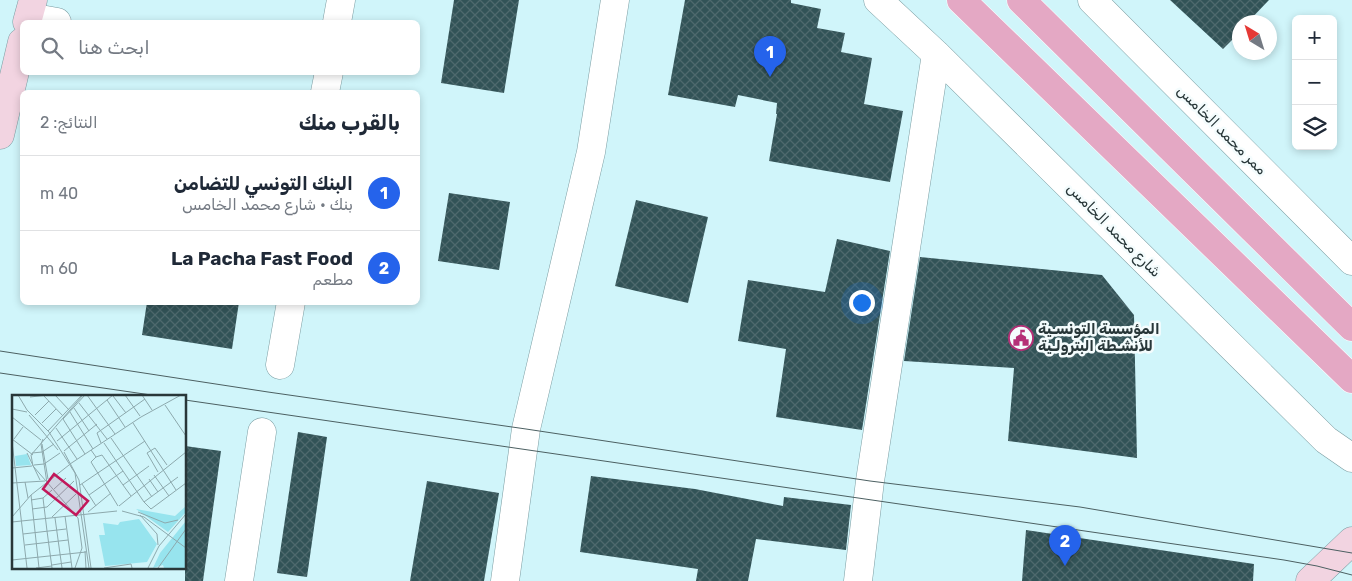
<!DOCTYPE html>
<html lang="ar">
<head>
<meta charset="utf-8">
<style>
  :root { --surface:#fff; --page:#f2f2f3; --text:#1f2937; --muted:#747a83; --line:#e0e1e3; --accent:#2563eb }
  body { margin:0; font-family:Rubik,"Noto Naskh Arabic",sans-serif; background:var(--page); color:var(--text); direction:rtl }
  .controls { position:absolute; right:15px; top:15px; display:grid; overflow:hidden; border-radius:8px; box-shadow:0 2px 8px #0003 }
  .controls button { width:45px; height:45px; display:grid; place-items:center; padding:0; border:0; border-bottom:1px solid var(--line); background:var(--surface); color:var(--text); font:25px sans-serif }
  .compass { position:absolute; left:1232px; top:15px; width:45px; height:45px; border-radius:50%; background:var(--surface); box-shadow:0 2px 8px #0003; rotate:322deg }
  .you { position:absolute; left:861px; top:302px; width:18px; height:18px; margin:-12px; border:4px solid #fff; border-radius:50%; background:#1a73e8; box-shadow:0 0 0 8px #1a73e833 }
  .badge { display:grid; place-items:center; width:32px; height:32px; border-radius:50%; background:var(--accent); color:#fff; font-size:16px; font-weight:700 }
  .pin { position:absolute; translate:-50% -41px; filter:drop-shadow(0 1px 2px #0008) }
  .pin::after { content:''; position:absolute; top:26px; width:18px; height:15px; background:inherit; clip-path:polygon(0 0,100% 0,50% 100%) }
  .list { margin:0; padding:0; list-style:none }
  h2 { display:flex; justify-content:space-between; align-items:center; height:65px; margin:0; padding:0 20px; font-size:21px }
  h2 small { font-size:16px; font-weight:400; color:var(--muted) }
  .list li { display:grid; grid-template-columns:32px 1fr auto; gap:15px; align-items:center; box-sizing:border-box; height:75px; padding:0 20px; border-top:1px solid var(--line) }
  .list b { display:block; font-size:19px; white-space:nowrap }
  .list p { margin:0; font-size:16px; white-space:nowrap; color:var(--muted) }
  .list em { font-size:16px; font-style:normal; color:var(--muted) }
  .icon { flex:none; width:28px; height:28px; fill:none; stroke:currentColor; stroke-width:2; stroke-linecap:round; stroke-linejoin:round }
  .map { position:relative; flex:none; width:1352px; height:581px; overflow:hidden; direction:ltr }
  .search { position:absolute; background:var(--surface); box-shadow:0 2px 8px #0003; left:20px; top:20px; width:400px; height:55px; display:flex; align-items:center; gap:12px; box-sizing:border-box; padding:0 18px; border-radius:8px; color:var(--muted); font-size:19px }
  .panel { position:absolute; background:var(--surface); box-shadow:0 2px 8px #0003; left:20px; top:90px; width:400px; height:215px; border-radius:8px; direction:rtl }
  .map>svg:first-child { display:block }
</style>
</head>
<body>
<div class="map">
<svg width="1352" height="581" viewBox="0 0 1352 581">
  <defs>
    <pattern id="building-cross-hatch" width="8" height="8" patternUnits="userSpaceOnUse" patternTransform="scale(1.25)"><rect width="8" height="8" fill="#325357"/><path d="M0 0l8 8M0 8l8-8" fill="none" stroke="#4e696d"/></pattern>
  </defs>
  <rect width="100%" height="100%" fill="#d0f5fa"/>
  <!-- building -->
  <path fill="url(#building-cross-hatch)" d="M 454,0 L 519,0 L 504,93 L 441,83 Z
    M 685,0 L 791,0 L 791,3 L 821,9 L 817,28 L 845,33 L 841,52 L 872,58 L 864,104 L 903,111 L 890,182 L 769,161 L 777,114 L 776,114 L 777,103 L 738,95 L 735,107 L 668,95 Z
    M 1170,0 L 1269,0 L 1248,22 L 1240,22 L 1240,32 L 1223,49 Z
    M 449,193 L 510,202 L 499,270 L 438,261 Z
    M 636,200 L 708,217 L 688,303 L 615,286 Z
    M 837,239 L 890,251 L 862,430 L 776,417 L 786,349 L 738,341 L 748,280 L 825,292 Z
    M 920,257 L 1102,275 L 1134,315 L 1137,458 L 1008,441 L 1014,368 L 904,361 Z
    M 147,302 L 239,302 L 232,349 L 142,335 Z
    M 298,432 L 327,437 L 307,577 L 277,573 Z
    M 185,446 L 221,451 L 203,581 L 185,581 Z
    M 591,476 L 695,489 L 783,506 L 784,497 L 851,505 L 846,550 L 756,539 L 748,581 L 696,581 L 698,569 L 580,552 Z
    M 427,481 L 499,493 L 484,581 L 410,581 Z
    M 1026,530 L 1254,564 L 1253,581 L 1022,581 Z"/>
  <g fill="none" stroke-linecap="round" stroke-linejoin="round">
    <defs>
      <path id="street" d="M 878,0 L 936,54 L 1326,440 L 1352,458
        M 1092,0 L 1352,261
        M 29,17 L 57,22
        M 337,22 L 341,0
        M 325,92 L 329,72
        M 280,365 L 291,302
        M 239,581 L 262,432
        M 505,581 L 526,429 L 591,152 L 615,0
        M 858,581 L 870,481 L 936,54"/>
      <path id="secondary" d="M 27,22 L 33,0
        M 0,135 L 22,42
        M 1310,581 L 1352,541"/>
      <path id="primary" d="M 961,0 L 1352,379
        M 1021,0 L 1352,327"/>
    </defs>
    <!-- street casing -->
    <use href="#street" stroke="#7a9ca1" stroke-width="29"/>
    <!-- secondary casing -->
    <use href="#secondary" stroke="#7a9ca1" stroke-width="29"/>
    <!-- primary casing -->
    <use href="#primary" stroke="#fff" stroke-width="29"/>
    <!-- street -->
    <use href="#street" stroke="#fff" stroke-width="28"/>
    <!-- secondary -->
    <use href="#secondary" stroke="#f2d4e1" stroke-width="28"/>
    <!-- primary -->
    <use href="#primary" stroke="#e4a8c4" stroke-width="28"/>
    <!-- tram -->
    <path stroke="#4c6062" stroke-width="1" d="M 0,351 L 268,392 L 526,429 L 870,481 L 1080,507 L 1352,553
      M 0,373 L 158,396
      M 185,400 L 1284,560 L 1317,566 L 1352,575"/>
  </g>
  <!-- icons -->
  <defs>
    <symbol id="civic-ring" viewBox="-11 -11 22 22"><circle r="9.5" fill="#f4fcfd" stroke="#b53077" stroke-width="1.5"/><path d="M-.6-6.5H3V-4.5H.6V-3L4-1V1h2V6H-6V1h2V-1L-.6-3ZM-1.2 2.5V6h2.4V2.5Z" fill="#b53077"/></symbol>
  </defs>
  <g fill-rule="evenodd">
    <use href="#civic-ring" x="1007" y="324" width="28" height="28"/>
  </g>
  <g text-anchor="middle" stroke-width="5" stroke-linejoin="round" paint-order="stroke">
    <!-- street labels -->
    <g font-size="15" fill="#283739" stroke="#f4fcfd">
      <text transform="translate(1222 130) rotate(45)" y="5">ممر محمد الخامس</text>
      <text transform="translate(1114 230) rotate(45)" y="5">شارع محمد الخامس</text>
    </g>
    <!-- poi labels -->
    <g font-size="15" font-weight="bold" fill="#283739" stroke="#f4fcfd" text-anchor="start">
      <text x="1038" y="334">المؤسسة التونسـية<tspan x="1038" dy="17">للأنشـطة البترولـية</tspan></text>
    </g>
  </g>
  <!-- overview -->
  <g transform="translate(12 395)">
    <rect width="174" height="174" fill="#d0f5fa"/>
    <path d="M 15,59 L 19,70 L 4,71 L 3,61 ZM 174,111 L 174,117 L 156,137 L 124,114 L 163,121 ZM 174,126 L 174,173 L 152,173 L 151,170 L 141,173 L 148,158 Z" fill="#97e4ee"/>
    <path d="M 127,124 L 145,149 L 135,167 L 93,171 L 87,140 L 93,140 L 91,128 L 106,130 L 108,127 Z" fill="#97e4ee"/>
    <path fill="none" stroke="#8da9ad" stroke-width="1" d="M 6,0 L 15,15 L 37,37 L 63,78 L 77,173M 31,0 L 51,21M 43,0 L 57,15M 73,0 L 51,24 L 73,59M 75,0 L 103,39M 113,0 L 128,21M 130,0 L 140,15M 101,1 L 114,18M 18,2 L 36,0M 95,5 L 113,32M 67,8 L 95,44M 153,10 L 174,41M 62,13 L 77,36M 0,14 L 15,17M 58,17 L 81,54M 17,20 L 46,55M 23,20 L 37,6M 0,22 L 29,45M 30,28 L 44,14M 121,28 L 164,95M 44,33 L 65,64M 36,36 L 70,0M 99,43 L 140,102M 0,44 L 21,60M 2,44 L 11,32M 31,44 L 29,49 L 35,88M 45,46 L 101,0M 0,47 L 15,173M 89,48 L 85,38 L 133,4M 92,48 L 132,107 L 166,82M 30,49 L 36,84M 79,55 L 84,62 L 90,60 L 111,90M 52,56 L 85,29M 52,57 L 67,85 L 79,173M 15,58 L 28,85M 20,58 L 30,57 L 42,49M 84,62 L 79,67 L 106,111M 58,69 L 129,22 L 169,0M 22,70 L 32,69 L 48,58M 0,73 L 20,71M 146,77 L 135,58 L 143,53 L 155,70M 142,80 L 157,101M 137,84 L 146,97M 13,87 L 16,103M 0,88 L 33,86M 70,89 L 84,111M 68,90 L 133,46M 42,94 L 54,83M 19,100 L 27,173M 77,100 L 111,76M 119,101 L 111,90 L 137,71M 31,103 L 35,136M 19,105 L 31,103 L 40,95M 132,107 L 139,114 L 174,88M 107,111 L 174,57M 20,114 L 35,112 L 62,86M 110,116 L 132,122 L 174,153M 76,117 L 99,98M 126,117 L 153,128 L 166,125M 128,120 L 145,139 L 146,150M 53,121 L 60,173M 0,122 L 19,100 L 57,70M 40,122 L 64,99M 43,123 L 50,173M 0,127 L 105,116M 35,136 L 40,173M 11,139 L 54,134M 13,150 L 56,145M 73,156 L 74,173M 0,165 L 74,157M 40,170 L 59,167M 24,173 L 40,171M 63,173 L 70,153 L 66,123 L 21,71 L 19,60 L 71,0M 92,173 L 119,169 L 120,173M 136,173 L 147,151 L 174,119M 146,173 L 174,134"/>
    <path fill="#c2185b" fill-opacity="0.15" stroke="#c2185b" stroke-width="2.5" d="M 42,79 L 76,106 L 64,120 L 31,94 Z"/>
    <rect width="174" height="174" fill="none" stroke="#283739" stroke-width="2.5"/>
  </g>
</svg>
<div class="controls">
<button>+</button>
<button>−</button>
<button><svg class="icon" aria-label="layers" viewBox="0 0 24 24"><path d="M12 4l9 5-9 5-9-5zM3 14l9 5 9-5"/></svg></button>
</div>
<svg class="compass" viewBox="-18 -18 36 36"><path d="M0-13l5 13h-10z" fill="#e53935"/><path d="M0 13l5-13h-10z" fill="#747a83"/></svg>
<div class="you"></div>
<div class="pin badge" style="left:770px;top:77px">1</div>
<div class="pin badge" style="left:1065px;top:566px">2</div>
<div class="search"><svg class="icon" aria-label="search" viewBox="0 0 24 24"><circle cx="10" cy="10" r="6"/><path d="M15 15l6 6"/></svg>ابحث هنا</div>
<section class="panel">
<h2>بالقرب منك<small>النتائج: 2</small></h2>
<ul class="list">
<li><span class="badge">1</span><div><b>البنك التونسي للتضامن</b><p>بنك · شارع محمد الخامس</p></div><em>40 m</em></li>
<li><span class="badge">2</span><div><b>La Pacha Fast Food</b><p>مطعم</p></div><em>60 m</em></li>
</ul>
</section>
</div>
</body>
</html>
